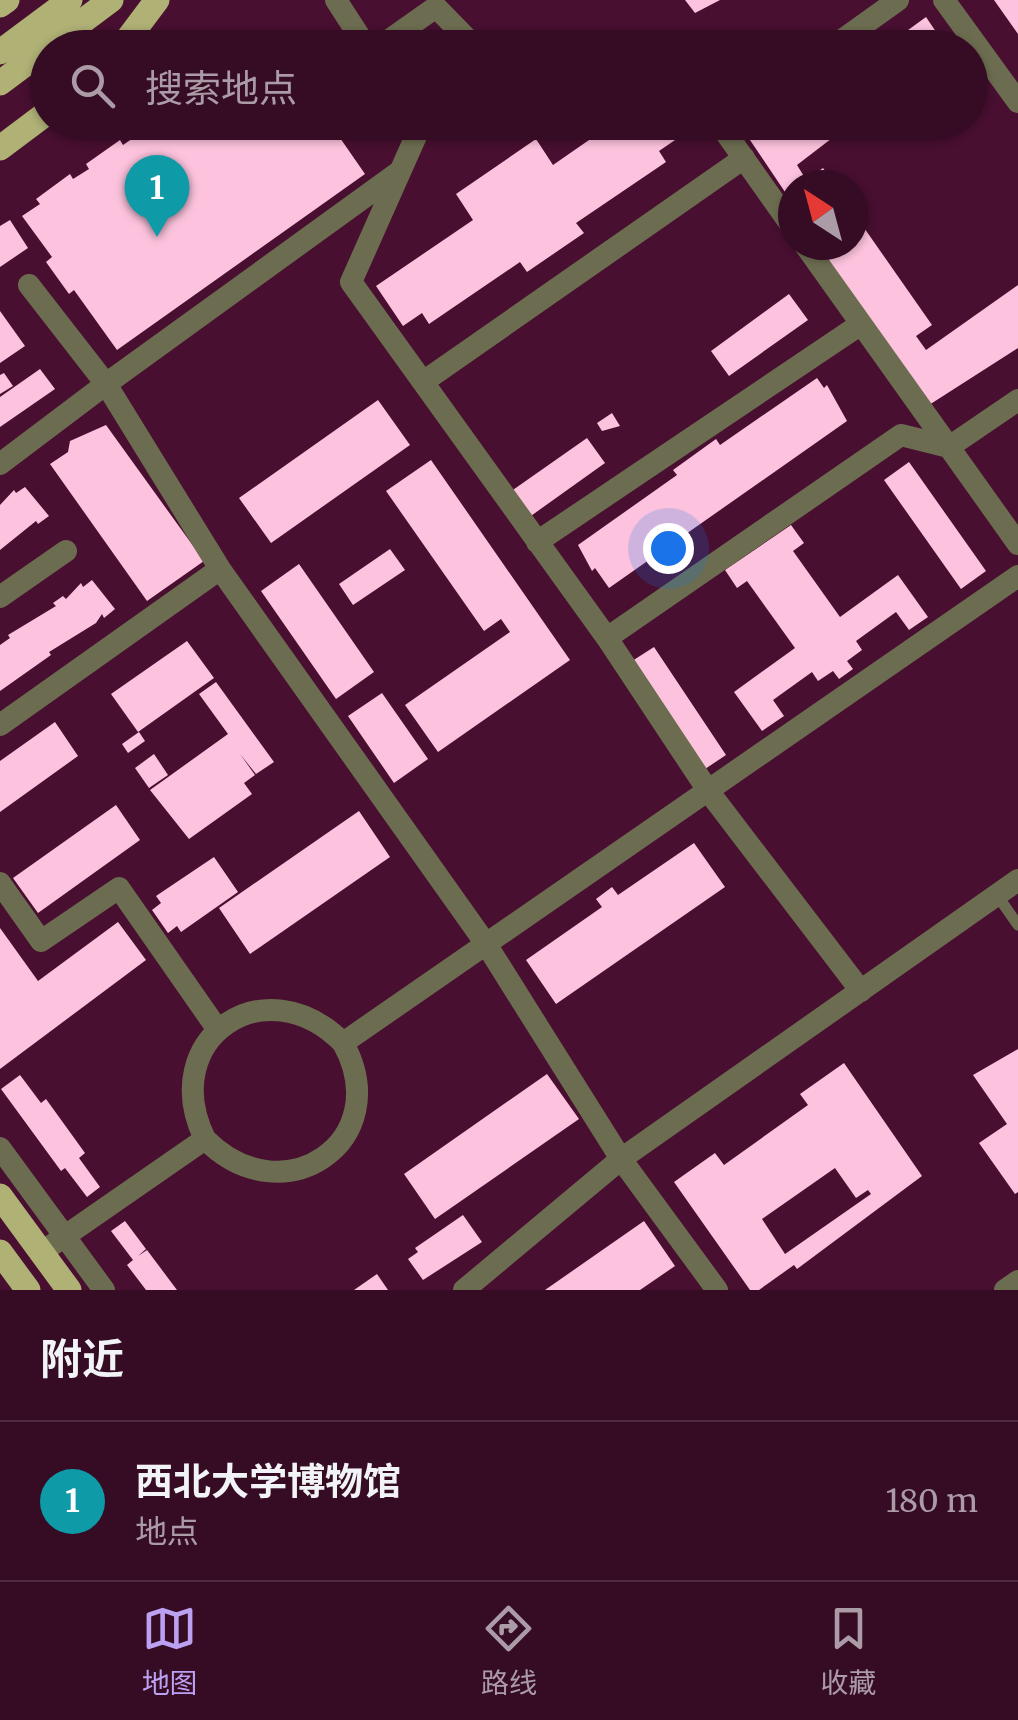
<!DOCTYPE html>
<html lang="zh">
<head>
<meta charset="utf-8">
<style>
  :root { --surface:#360b24; --page:#3d142c; --text:#f1f3f6; --muted:#aa9ba6; --line:#502b41; --accent:#bca0f2 }
  body { margin:0; font-family:Merriweather,"Noto Sans SC",serif; background:var(--page); color:var(--text) }
  .compass { position:absolute; left:778px; top:170px; width:90px; height:90px; border-radius:50%; background:var(--surface); box-shadow:0 2px 8px #0004; rotate:324deg }
  .you { position:absolute; left:668px; top:548px; width:35px; height:35px; margin:-25px; border:8px solid #fff; border-radius:50%; background:#1a73e8; box-shadow:0 0 0 15px #1a73e833 }
  .badge { display:grid; place-items:center; width:65px; height:65px; border-radius:50%; background:var(--accent); color:#fff; font-size:32px; font-weight:700 }
  .pin { position:absolute; translate:-50% -82px; filter:drop-shadow(0 2px 5px #0008) }
  .pin::after { content:''; position:absolute; top:52px; width:35px; height:30px; background:inherit; clip-path:polygon(0 0,100% 0,50% 100%) }
  .list { margin:0; padding:0; list-style:none }
  h2 { display:flex; justify-content:space-between; align-items:center; height:130px; margin:0; padding:0 40px; font-size:42px }
  h2 small { font-size:32px; font-weight:400; color:var(--muted) }
  .list li { display:grid; grid-template-columns:65px 1fr auto; gap:30px; align-items:center; box-sizing:border-box; height:160px; padding:0 40px; border-top:2px solid var(--line) }
  .list b { display:block; font-size:38px; white-space:nowrap }
  .list p { margin:0; font-size:32px; white-space:nowrap; color:var(--muted) }
  .list em { font-size:32px; font-style:normal; color:var(--muted) }
  .icon { flex:none; width:55px; height:55px; fill:none; stroke:currentColor; stroke-width:2; stroke-linecap:round; stroke-linejoin:round }
  .map { position:relative; flex:none; width:1018px; height:1290px; overflow:hidden }
  .search { position:absolute; background:var(--surface); box-shadow:0 2px 8px #0004; left:30px; right:30px; top:30px; height:110px; display:flex; align-items:center; gap:25px; box-sizing:border-box; padding:0 35px; border-radius:55px; color:var(--muted); font-size:38px }
  .sheet { height:290px; background:var(--surface) }
  nav { display:flex; justify-content:space-around; align-items:center; box-sizing:border-box; height:140px; border-top:2px solid var(--line); background:var(--surface); font-size:28px; color:var(--muted) }
  nav a { display:grid; justify-items:center; gap:5px }
  nav .on { color:var(--accent) }
  .map>svg:first-child { display:block }
</style>
</head>
<body>
<div class="map">
<svg width="1018" height="1290" viewBox="0 0 1018 1290">
  <rect width="100%" height="100%" fill="#480f30"/>
  <!-- building -->
  <path fill="#fdc3de" fill-rule="evenodd" d="M 685,0 L 720,0 L 695,13 Z
    M 994,0 L 1018,0 L 1018,34 Z
    M 926,17 L 947,48 L 876,48 L 902,30 L 904,33 Z
    M 144,122 L 298,122 L 309,137 L 329,122 L 365,174 L 117,350 L 74,290 L 69,294 L 46,262 L 52,257 L 22,216 L 40,204 L 36,199 L 70,174 L 73,179 L 89,169 L 86,164 L 120,140 L 123,145 L 139,134 L 135,129 Z
    M 615,122 L 668,122 L 678,138 L 659,151 L 666,162 L 576,223 L 584,233 L 527,272 L 520,262 L 429,324 L 422,313 L 403,326 L 376,286 L 473,220 L 456,194 L 536,139 L 553,165 Z
    M 768,122 L 853,122 L 797,165 L 805,178 L 785,192 L 750,140 L 771,126 Z
    M 823,168 L 835,185 L 798,185 L 805,181 Z
    M 853,212 L 932,325 L 916,336 L 926,350 L 1018,285 L 1018,348 L 929,405 L 814,245 L 853,245 Z
    M 10,220 L 28,248 L 0,267 L 0,226 Z
    M 789,294 L 808,320 L 729,376 L 711,351 Z
    M 0,311 L 25,346 L 0,363 Z
    M 40,369 L 55,389 L 0,427 L 0,397 Z
    M 4,373 L 13,386 L 0,394 L 0,375 Z
    M 817,378 L 824,388 L 827,385 L 847,421 L 609,588 L 595,568 L 592,571 L 578,545 L 677,475 L 673,470 L 716,439 L 720,445 Z
    M 378,400 L 410,445 L 271,543 L 239,498 Z
    M 612,413 L 620,426 L 602,431 L 597,423 Z
    M 106,425 L 204,561 L 147,601 L 50,464 L 68,452 L 70,441 Z
    M 587,438 L 605,463 L 528,518 L 510,492 Z
    M 431,460 L 570,660 L 438,752 L 405,705 L 510,632 L 501,619 L 484,631 L 386,491 Z
    M 909,462 L 986,571 L 961,589 L 884,480 Z
    M 25,487 L 49,516 L 38,524 L 36,521 L 0,550 L 0,505 L 14,490 L 16,493 Z
    M 791,525 L 804,543 L 793,551 L 840,617 L 898,575 L 928,617 L 909,630 L 896,612 L 856,641 L 862,650 L 847,661 L 853,669 L 839,679 L 833,671 L 818,681 L 812,672 L 773,700 L 784,716 L 762,731 L 734,692 L 795,648 L 747,581 L 737,588 L 725,570 Z
    M 390,549 L 405,570 L 353,605 L 339,584 Z
    M 299,564 L 374,672 L 336,699 L 261,591 Z
    M 92,580 L 115,609 L 104,618 L 102,614 L 96,623 L 49,652 L 51,655 L 0,691 L 0,645 L 10,638 L 8,635 L 56,606 L 53,603 L 63,596 L 66,599 L 81,583 L 83,587 Z
    M 187,641 L 214,678 L 138,732 L 111,694 Z
    M 654,647 L 726,755 L 702,771 L 629,663 Z
    M 216,682 L 274,762 L 256,774 L 240,754 L 255,775 L 244,783 L 252,794 L 189,839 L 150,790 L 228,734 L 199,694 Z
    M 382,693 L 428,759 L 394,783 L 348,716 Z
    M 55,722 L 78,756 L 0,812 L 0,761 Z
    M 139,732 L 145,741 L 128,753 L 122,744 Z
    M 154,754 L 168,775 L 149,788 L 135,768 Z
    M 116,805 L 140,840 L 38,913 L 13,878 Z
    M 359,811 L 390,857 L 250,954 L 219,908 Z
    M 694,843 L 725,887 L 556,1004 L 526,960 L 602,907 L 596,899 L 612,887 L 618,895 Z
    M 214,857 L 238,892 L 181,932 L 177,926 L 168,933 L 152,910 L 161,903 L 156,896 Z
    M 118,922 L 146,960 L 0,1069 L 0,928 L 38,981 Z
    M 1018,1049 L 1018,1192 L 1015,1194 L 979,1143 L 1007,1124 L 973,1075 Z
    M 844,1063 L 922,1176 L 797,1269 L 794,1265 L 759,1290 L 750,1290 L 674,1182 L 715,1153 L 724,1165 L 808,1105 L 800,1094 ZM 835,1168 L 856,1198 L 868,1190 L 871,1194 L 785,1254 L 762,1219 Z
    M 547,1074 L 579,1119 L 435,1219 L 404,1174 Z
    M 20,1075 L 41,1103 L 46,1099 L 85,1153 L 79,1158 L 100,1187 L 87,1197 L 65,1168 L 61,1171 L 1,1089 Z
    M 463,1215 L 482,1242 L 423,1280 L 408,1259 L 418,1252 L 415,1248 Z
    M 125,1221 L 146,1249 L 138,1256 L 147,1250 L 177,1290 L 146,1290 L 127,1265 L 133,1260 L 111,1231 Z
    M 644,1221 L 675,1266 L 640,1290 L 545,1290 Z
    M 377,1274 L 388,1290 L 354,1290 Z"/>
  <g fill="none" stroke-linecap="round" stroke-linejoin="round">
    <!-- path -->
    <path stroke="#a57e93" stroke-width="4" stroke-dasharray="8 8" stroke-linecap="butt" d="M 36,90 L 48,82"/>
    <!-- lane -->
    <path stroke="#6c6d50" stroke-width="11" d="M 997,895 L 1018,925"/>
    <!-- street -->
    <path stroke="#6c6d50" stroke-width="22" d="M 336,0 L 367,48
      M 944,0 L 1018,102
      M 378,48 L 436,7 L 476,48
      M 831,48 L 898,0
      M 718,122 L 793,228
      M 416,136 L 351,282 L 607,638 L 709,792 L 861,991
      M 399,172 L 106,384 L 220,569 L 486,944 L 1018,576
      M 805,245 L 1018,544
      M 423,382 L 744,158
      M 0,464 L 106,384 L 29,285
      M 537,542 L 861,324
      M 0,597 L 66,551
      M 607,638 L 901,435 L 949,447 L 1018,400
      M 0,725 L 220,569
      M 0,883 L 41,941 L 119,888 L 218,1030
      M 205,1139 C 283,1218 397,1141 343,1043
      M 0,1148 L 104,1290
      M 42,1252 L 205,1139 C 156,1039 265,964 343,1043 L 486,944 L 621,1159 L 1018,880
      M 464,1290 L 621,1159 L 717,1290
      M 1005,1290 L 1018,1281"/>
    <!-- primary -->
    <path stroke="#b0b175" stroke-width="25" d="M 0,5 L 7,0
      M 121,48 L 157,0
      M 0,52 L 70,0
      M 0,83 L 111,0
      M 0,148 L 48,112
      M 0,1196 L 69,1290
      M 0,1252 L 28,1290"/>
  </g>
</svg>
<svg class="compass" viewBox="-18 -18 36 36"><path d="M0-13l5 13h-10z" fill="#e53935"/><path d="M0 13l5-13h-10z" fill="#aa9ba6"/></svg>
<div class="you"></div>
<div class="pin badge" style="left:157px;top:237px;background:#0f9aa8">1</div>
<div class="search"><svg class="icon" aria-label="search" viewBox="0 0 24 24"><circle cx="10" cy="10" r="6"/><path d="M15 15l6 6"/></svg>搜索地点</div>
</div>
<section class="sheet">
<h2>附近<small></small></h2>
<ul class="list">
<li><span class="badge" style="background:#0f9aa8">1</span><div><b>西北大学博物馆</b><p>地点</p></div><em>180 m</em></li>
</ul>
</section>
<nav>
<a class="on"><svg class="icon" aria-label="map" viewBox="0 0 24 24"><path d="M3 6l6-2 6 2 6-2v14l-6 2-6-2-6 2zM9 4v14M15 6v14"/></svg>地图</a>
<a><svg class="icon" aria-label="directions" viewBox="0 0 24 24"><path d="M12 3l9 9-9 9-9-9zM9 14v-3h6M13 9l2 2-2 2"/></svg>路线</a>
<a><svg class="icon" aria-label="saved" viewBox="0 0 24 24"><path d="M7 4h10v16l-5-4-5 4z"/></svg>收藏</a>
</nav>
</body>
</html>
